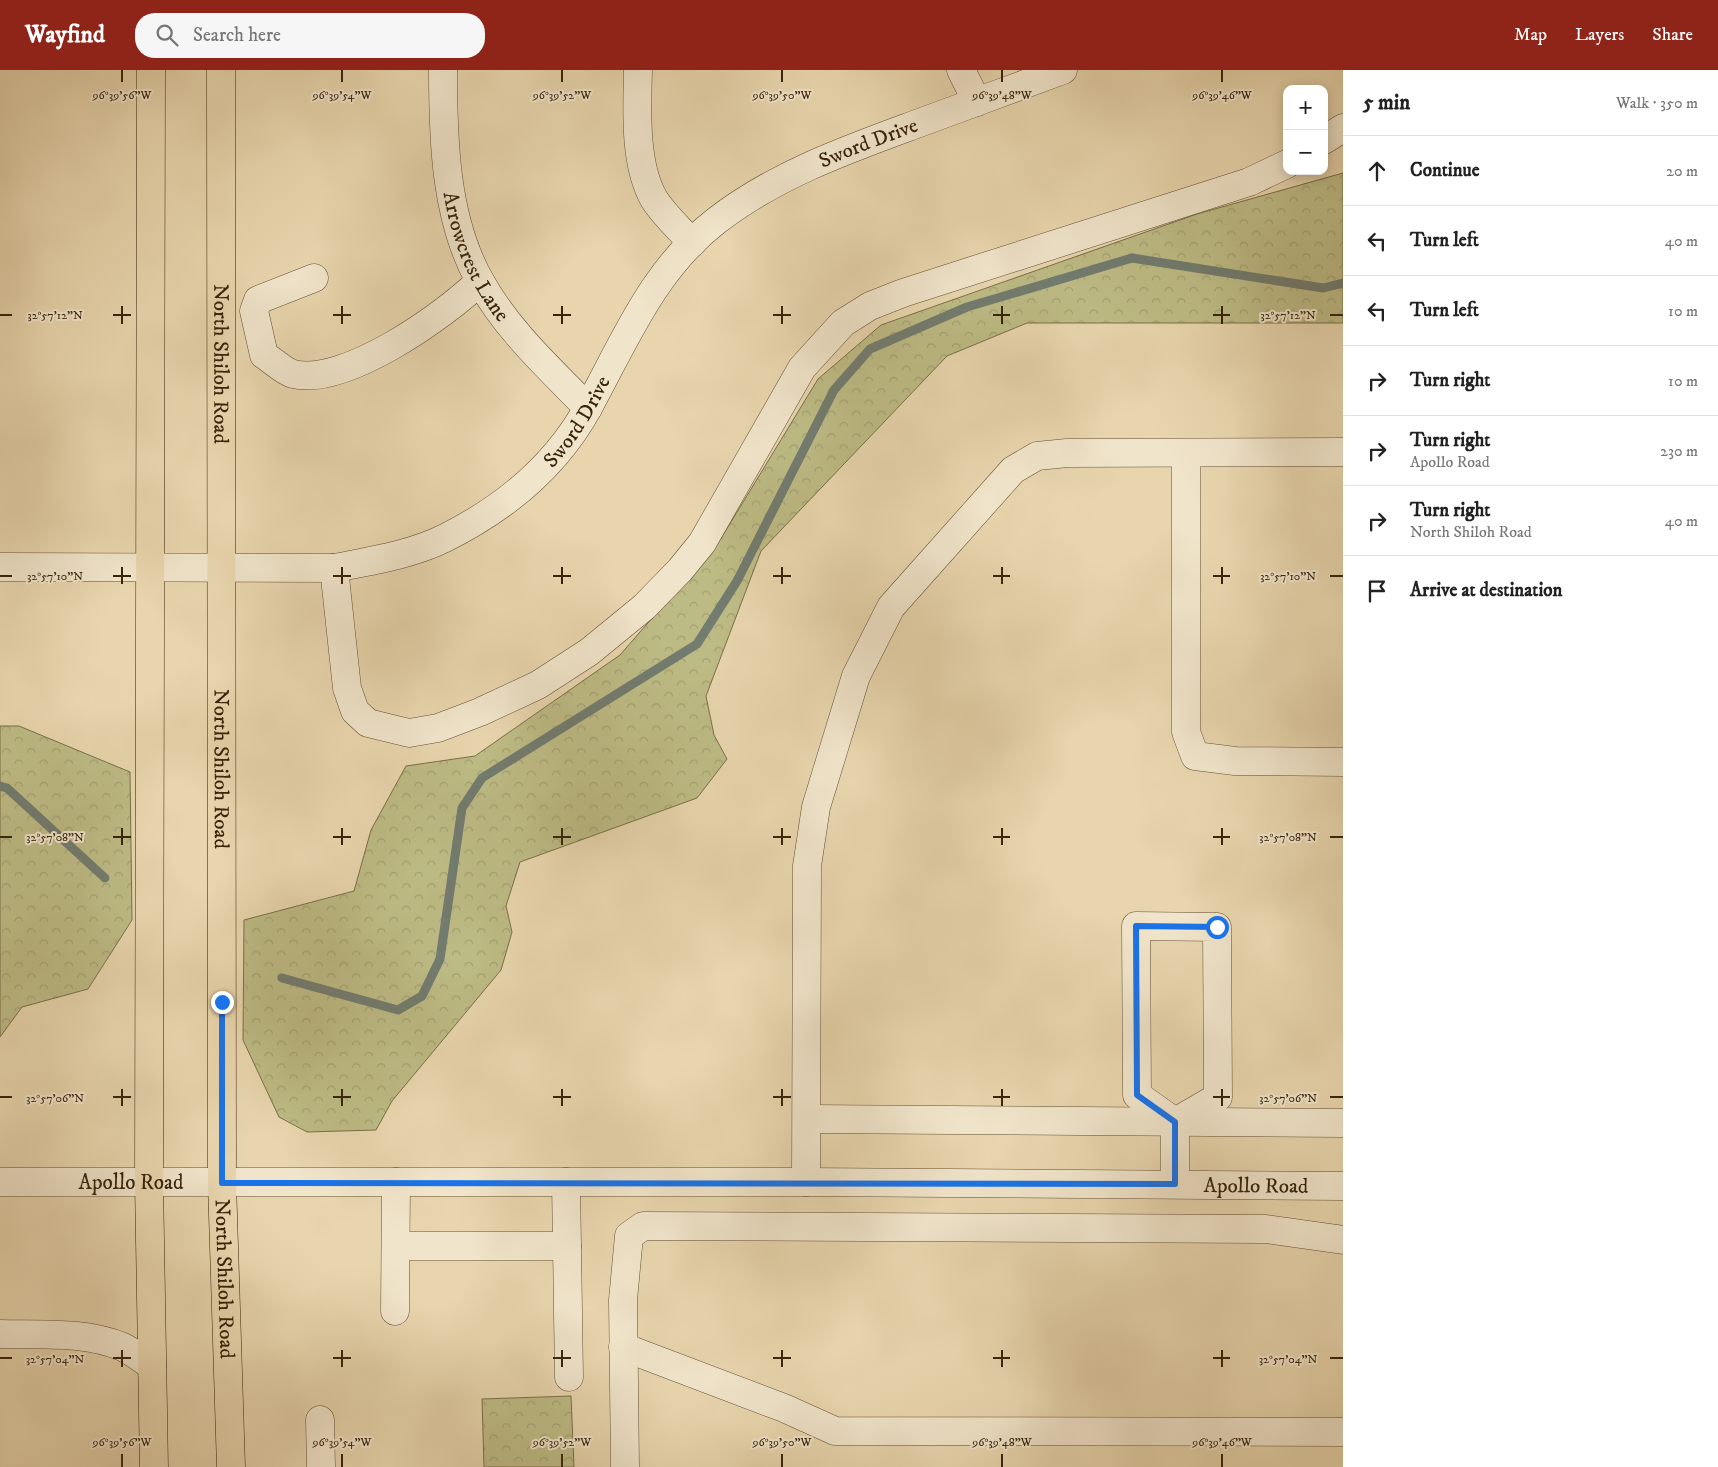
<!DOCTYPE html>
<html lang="en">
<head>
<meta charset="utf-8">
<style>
  :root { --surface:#fff; --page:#f6f6f6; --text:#222; --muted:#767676; --line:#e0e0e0; --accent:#8f2418 }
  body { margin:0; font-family:"IM FELL DW Pica",serif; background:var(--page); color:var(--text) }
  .controls { position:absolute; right:15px; top:15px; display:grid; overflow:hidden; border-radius:10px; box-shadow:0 2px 12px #0003 }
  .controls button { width:45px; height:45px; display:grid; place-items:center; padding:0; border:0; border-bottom:1px solid var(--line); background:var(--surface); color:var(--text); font:25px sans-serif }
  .stop { position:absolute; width:15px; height:15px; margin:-11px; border:4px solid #1a73e8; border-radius:50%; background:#fff }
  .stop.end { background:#1a73e8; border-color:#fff; box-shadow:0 1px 5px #0008 }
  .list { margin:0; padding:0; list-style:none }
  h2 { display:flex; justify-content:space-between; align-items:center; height:65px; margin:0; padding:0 20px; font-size:21px }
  h2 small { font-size:16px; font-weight:400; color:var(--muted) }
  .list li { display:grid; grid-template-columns:32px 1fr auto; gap:15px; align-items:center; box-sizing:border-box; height:70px; padding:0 20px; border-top:1px solid var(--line) }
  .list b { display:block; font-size:19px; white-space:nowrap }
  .list p { margin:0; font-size:16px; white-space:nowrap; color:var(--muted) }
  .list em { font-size:16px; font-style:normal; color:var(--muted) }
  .icon { flex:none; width:28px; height:28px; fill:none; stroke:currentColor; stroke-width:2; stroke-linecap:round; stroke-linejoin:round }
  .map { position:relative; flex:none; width:1343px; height:1397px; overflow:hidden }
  header { display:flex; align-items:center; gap:30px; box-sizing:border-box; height:70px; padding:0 25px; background:var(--accent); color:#fff }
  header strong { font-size:24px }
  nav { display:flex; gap:28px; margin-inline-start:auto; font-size:18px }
  .search { width:350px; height:45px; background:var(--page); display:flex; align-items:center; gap:12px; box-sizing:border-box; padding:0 18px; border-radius:20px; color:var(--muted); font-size:19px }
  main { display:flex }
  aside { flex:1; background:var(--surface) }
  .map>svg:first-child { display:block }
</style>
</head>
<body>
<header>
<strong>Wayfind</strong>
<div class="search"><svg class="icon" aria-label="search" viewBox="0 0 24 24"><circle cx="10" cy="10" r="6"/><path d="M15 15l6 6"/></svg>Search here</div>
<nav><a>Map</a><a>Layers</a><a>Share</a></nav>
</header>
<main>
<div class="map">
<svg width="1343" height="1397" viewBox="0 0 1343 1397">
  <defs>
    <pattern id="forest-crowns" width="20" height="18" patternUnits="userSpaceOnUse" patternTransform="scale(1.25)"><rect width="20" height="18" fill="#bdbb85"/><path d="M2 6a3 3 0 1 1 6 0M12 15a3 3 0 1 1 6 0" fill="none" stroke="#a3a072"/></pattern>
  </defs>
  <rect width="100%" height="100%" fill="#e8d5ad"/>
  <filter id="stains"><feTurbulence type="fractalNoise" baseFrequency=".004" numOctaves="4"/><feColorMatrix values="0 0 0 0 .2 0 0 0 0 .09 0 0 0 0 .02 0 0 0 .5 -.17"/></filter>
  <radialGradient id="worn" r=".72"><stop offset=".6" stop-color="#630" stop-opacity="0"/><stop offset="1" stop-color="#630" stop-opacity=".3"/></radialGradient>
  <!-- forest -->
  <path fill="url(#forest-crowns)" stroke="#7a6f48" d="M 1343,103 L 1343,253 L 1027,253 L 947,286 L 761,481 L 706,626 L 714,665 L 727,689 L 697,728 L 520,792 L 506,836 L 512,862 L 501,900 L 392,1031 L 376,1060 L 307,1062 L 279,1047 L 243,970 L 244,850 L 354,821 L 371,760 L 406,696 L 475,686 L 620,585 L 720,470 L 818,309 L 881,255 L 1197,144 Z
    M 0,656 L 19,656 L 130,702 L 132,850 L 88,919 L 22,937 L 0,967 Z
    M 571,1326 L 574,1397 L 484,1397 L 482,1329 Z"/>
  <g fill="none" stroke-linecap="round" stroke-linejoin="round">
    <!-- stream -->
    <path stroke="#727c6f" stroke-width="9" d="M 0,716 L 7,718 L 105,808
      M 282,908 L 398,940 L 422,926 L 440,889 L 462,738 L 482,708 L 697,574 L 737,511 L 834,320 L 870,279 L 967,237 L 1132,188 L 1323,218 L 1343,213"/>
    <defs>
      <g id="minor">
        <path id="s1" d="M 443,0 C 443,70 445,149 480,211 C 507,260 550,299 588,338"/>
        <path d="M 638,0 C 637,39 634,94 654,129 C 664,145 680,159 692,173"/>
        <path d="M 961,0 L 977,32"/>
        <path d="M 1324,70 L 1343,58"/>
        <path d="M 314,208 L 258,230 L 254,241 L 264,285 C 272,290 283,301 293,304 C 344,317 444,246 480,211"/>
        <path d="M 1186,383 L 1186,662 L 1195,686 L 1235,691 L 1343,692"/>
        <path id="s2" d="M 0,497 L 334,498 C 370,491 411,485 445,468 C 505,438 557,395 589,336 C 626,268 654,199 716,151 C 774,106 843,81 911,56 C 962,37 1012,19 1063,0"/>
        <path d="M 334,498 L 347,618 L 355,641 L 368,653 L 409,663 L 438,658 L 480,642 L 538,615 L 589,582 L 644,537 L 680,500 L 702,473 L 802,298 L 843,253 L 870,236 L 903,223 L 1249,112 L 1287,94"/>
        <path d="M 1136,856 L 1217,857 L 1218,1027 L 1175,1052 L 1137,1025 Z"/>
        <path d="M 808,1049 L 1343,1053"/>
        <path d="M 1175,1052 L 1175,1114"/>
        <path id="s3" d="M 0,1112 L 806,1112 L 1343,1116"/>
        <path d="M 566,1112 L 569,1307"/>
        <path d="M 806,1112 L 807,796 L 816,737 L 856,606 L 891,537 L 1013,400 L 1037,386 L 1067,383 L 1343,382"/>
        <path d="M 396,1176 L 567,1176"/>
        <path d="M 395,1241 L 396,1112"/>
        <path d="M 0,1264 C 41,1265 84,1261 123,1277 C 133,1282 143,1290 152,1296"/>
        <path d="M 623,1277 L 784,1338 L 835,1361 L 1343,1362"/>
        <path d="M 320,1350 L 321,1397"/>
        <path d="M 625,1397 L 623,1230 L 629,1166 L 643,1156 L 1266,1159 L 1343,1170"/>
      </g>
      <g id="major">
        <path d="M 151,0 L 149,1113 L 154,1397"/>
        <path id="s4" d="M 221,0 L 222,1113 L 231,1397"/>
      </g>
    </defs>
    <!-- minor casing -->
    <use href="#minor" stroke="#635034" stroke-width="29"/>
    <!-- major casing -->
    <use href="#major" stroke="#37230b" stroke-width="29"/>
    <!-- minor -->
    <use href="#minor" stroke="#f0e4ca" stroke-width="28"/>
    <!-- major -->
    <use href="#major" stroke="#e8d5ad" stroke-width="28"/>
  </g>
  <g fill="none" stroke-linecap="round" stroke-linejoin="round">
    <!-- route -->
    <path stroke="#1a73e8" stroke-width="6" d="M 222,932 L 222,1113 L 1175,1114 L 1175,1052 L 1137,1025 L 1136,856 L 1217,857"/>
  </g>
  <!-- ticks -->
  <path fill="none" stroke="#37230b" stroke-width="2" d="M 122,0 L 122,12M 342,0 L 342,12M 562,0 L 562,12M 782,0 L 782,12M 1002,0 L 1002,12M 1222,0 L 1222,12M 122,236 L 122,254M 342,236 L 342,254M 562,236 L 562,254M 782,236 L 782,254M 1002,236 L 1002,254M 1222,236 L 1222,254M 0,245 L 12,245M 113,245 L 131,245M 333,245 L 351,245M 553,245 L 571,245M 773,245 L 791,245M 993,245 L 1010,245M 1213,245 L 1230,245M 1330,245 L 1343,245M 122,497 L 122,514M 342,497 L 342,514M 562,497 L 562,514M 782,497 L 782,514M 1002,497 L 1002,514M 1222,497 L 1222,514M 0,506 L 12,506M 113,506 L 131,506M 333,506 L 351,506M 553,506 L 571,506M 773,506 L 791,506M 993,506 L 1010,506M 1213,506 L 1230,506M 1330,506 L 1343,506M 122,758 L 122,775M 342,758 L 342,775M 562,758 L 562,775M 782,758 L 782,775M 1002,758 L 1002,775M 1222,758 L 1222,775M 0,767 L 12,767M 113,767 L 131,767M 333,767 L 351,767M 553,767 L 571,767M 773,767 L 791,767M 993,767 L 1010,767M 1213,767 L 1230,767M 1330,767 L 1343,767M 122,1019 L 122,1036M 342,1019 L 342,1036M 562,1019 L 562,1036M 782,1019 L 782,1036M 1002,1019 L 1002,1036M 1222,1019 L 1222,1036M 0,1027 L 12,1027M 113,1027 L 131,1027M 333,1027 L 351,1027M 553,1027 L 571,1027M 773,1027 L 791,1027M 993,1027 L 1010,1027M 1213,1027 L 1230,1027M 1330,1027 L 1343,1027M 122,1280 L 122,1297M 342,1280 L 342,1297M 562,1280 L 562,1297M 782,1280 L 782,1297M 1002,1280 L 1002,1297M 1222,1280 L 1222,1297M 0,1288 L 12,1288M 113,1288 L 131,1288M 333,1288 L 351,1288M 553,1288 L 571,1288M 773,1288 L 791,1288M 993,1288 L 1010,1288M 1213,1288 L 1230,1288M 1330,1288 L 1343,1288M 122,1384 L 122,1397M 342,1384 L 342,1397M 562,1384 L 562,1397M 782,1384 L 782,1397M 1002,1384 L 1002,1397M 1222,1384 L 1222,1397"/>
  <g text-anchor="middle" stroke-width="4" stroke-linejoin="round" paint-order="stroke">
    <!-- street labels -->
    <g font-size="21" fill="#37230b" stroke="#f0e4ca">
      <text dy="7" stroke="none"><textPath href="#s2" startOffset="1046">Sword Drive</textPath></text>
      <text dy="7" stroke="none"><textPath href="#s1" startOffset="192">Arrowcrest Lane</textPath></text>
      <text dy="7" stroke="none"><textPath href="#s4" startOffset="294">North Shiloh Road</textPath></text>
      <text dy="7" stroke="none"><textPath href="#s2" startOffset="628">Sword Drive</textPath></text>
      <text dy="7" stroke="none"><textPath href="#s4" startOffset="699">North Shiloh Road</textPath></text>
      <text dy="7" stroke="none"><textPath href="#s3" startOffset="131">Apollo Road</textPath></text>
      <text dy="7" stroke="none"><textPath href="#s3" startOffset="1256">Apollo Road</textPath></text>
      <text dy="7" stroke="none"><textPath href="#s4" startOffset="1209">North Shiloh Road</textPath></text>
    </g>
  </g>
  <g font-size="12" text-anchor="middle" fill="#37230b" stroke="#f0e4ca" stroke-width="4" stroke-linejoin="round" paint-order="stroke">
    <text x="122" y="29">96°39'56"W</text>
    <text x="342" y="29">96°39'54"W</text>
    <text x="562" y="29">96°39'52"W</text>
    <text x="782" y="29">96°39'50"W</text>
    <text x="1002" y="29">96°39'48"W</text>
    <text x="1222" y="29">96°39'46"W</text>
    <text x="55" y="249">32°57'12"N</text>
    <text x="1288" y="249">32°57'12"N</text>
    <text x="55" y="510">32°57'10"N</text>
    <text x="1288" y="510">32°57'10"N</text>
    <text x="55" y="771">32°57'08"N</text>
    <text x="1288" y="771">32°57'08"N</text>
    <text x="55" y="1032">32°57'06"N</text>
    <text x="1288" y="1032">32°57'06"N</text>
    <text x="55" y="1293">32°57'04"N</text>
    <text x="1288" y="1293">32°57'04"N</text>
    <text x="122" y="1376">96°39'56"W</text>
    <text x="342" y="1376">96°39'54"W</text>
    <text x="562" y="1376">96°39'52"W</text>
    <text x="782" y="1376">96°39'50"W</text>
    <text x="1002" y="1376">96°39'48"W</text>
    <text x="1222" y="1376">96°39'46"W</text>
  </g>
  <rect width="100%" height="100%" filter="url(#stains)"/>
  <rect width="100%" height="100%" fill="url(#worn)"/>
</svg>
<div class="controls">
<button>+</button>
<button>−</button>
</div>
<div class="stop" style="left:1217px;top:857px"></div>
<div class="stop end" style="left:222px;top:932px"></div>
</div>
<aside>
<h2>5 min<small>Walk · 350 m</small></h2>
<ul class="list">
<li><svg class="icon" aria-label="ahead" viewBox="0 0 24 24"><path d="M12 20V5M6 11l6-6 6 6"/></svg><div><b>Continue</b></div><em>20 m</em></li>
<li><svg class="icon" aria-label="left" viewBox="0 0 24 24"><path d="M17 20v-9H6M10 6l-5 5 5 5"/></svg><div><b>Turn left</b></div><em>40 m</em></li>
<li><svg class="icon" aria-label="left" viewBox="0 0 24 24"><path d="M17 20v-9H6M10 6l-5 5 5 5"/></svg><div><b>Turn left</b></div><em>10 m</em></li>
<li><svg class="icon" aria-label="right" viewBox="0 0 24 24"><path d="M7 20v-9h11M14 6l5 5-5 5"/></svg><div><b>Turn right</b></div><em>10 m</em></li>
<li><svg class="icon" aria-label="right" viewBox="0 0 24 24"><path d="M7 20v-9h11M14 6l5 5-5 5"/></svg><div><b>Turn right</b><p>Apollo Road</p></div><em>230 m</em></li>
<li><svg class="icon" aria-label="right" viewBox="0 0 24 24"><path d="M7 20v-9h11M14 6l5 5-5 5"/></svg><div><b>Turn right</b><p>North Shiloh Road</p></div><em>40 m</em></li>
<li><svg class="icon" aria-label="arrive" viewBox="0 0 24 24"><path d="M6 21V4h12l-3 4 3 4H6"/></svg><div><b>Arrive at destination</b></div></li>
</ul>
</aside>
</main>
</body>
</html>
